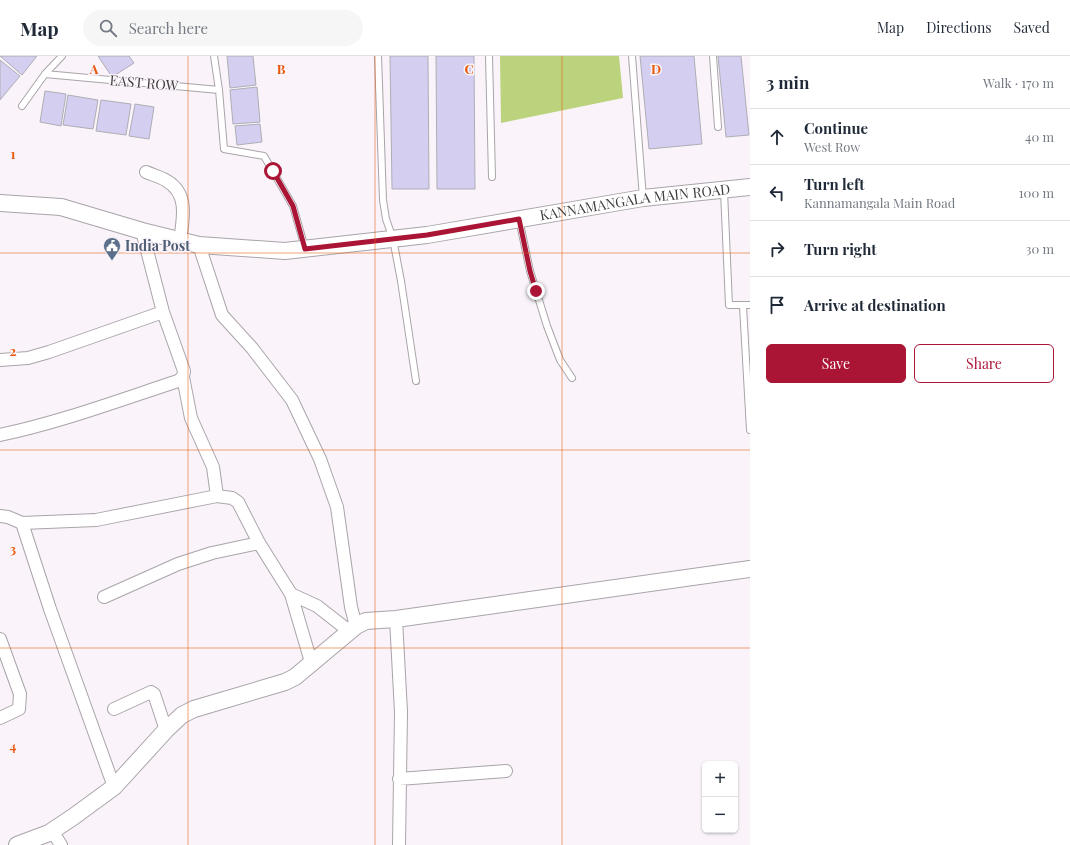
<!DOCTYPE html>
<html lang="en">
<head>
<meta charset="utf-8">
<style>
  :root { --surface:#fff; --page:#f6f6f7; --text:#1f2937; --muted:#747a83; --line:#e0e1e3; --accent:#aa1435 }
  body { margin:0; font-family:"Playfair Display",serif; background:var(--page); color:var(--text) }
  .controls { position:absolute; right:12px; bottom:12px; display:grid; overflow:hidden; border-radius:6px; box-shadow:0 1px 3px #0004 }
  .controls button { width:36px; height:36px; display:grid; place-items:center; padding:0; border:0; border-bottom:1px solid var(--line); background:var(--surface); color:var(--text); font:20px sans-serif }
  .stop { position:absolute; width:12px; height:12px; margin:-9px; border:3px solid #aa1435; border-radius:50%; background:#fff }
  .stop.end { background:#aa1435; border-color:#fff; box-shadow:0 1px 4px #0008 }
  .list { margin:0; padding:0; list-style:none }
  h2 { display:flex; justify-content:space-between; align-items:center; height:52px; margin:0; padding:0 16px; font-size:17px }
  h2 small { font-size:13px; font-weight:400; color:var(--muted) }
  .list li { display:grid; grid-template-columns:26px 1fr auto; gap:12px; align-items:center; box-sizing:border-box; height:56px; padding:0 16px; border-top:1px solid var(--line) }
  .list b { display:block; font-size:15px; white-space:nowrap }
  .list p { margin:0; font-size:13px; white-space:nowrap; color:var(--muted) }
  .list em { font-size:13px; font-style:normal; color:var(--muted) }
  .actions { display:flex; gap:8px; padding:12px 16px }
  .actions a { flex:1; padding:9px 0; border:1px solid var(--accent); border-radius:6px; text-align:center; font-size:14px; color:var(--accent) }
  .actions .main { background:var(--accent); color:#fff }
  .icon { flex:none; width:22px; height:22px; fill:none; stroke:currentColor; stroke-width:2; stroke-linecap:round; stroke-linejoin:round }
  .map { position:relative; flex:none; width:750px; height:789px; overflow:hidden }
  header { display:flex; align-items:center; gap:24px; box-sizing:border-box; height:56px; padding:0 20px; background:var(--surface); border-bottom:1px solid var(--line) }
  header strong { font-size:19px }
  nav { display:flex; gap:22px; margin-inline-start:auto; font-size:14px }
  .search { width:280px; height:36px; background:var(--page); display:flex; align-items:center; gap:10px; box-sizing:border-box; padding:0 14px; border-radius:22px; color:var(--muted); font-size:15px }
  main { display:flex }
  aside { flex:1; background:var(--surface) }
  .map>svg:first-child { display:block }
</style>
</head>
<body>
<header>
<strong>Map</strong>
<div class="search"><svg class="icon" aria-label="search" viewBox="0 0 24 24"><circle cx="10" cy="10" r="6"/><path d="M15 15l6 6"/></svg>Search here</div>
<nav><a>Map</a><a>Directions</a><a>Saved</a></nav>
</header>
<main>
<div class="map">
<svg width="750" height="789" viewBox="0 0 750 789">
  <rect width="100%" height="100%" fill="#faf4fa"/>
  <!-- green -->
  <path fill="#bbd37c" d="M 500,0 L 619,0 L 623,42 L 501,67 Z"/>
  <!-- building -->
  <path fill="#d4cef1" stroke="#aeadb4" d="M 0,0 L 37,0 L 22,19 Z
    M 98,0 L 129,0 L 134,7 L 112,21 Z
    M 227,0 L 253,0 L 256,29 L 230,32 Z
    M 390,0 L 428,0 L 429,133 L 392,133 Z
    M 436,0 L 474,0 L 475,133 L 437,133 Z
    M 640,0 L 694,0 L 702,88 L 649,93 Z
    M 718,0 L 741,0 L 749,79 L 726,81 Z
    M 0,4 L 20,20 L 0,44 Z
    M 257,31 L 260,66 L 233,68 L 230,34 Z
    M 45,35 L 66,38 L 61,70 L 40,66 Z
    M 68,39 L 98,44 L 93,73 L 63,69 Z
    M 101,44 L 131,48 L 126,79 L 96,75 Z
    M 135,48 L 154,51 L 149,83 L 129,80 Z
    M 260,68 L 262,86 L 237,89 L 235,70 Z"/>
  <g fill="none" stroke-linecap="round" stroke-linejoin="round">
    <defs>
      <path id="lane" d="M 214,0 L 219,34 L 224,93 L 264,100 L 293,150 L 305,192
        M 378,0 L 383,144 L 386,163 L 393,183 L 401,225 L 416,325
        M 489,0 L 492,121
        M 632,0 L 643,142
        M 713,0 L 718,71
        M 45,18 L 219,34
        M 22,50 L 45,18 L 62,0
        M 724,135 L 729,249 L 750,249
        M 519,163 L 530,215 L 547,270 L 560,304 L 572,322
        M 743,250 L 750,374"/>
      <path id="street" d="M 146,116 C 153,119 161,121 167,125 C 189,138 183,163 180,184
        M 199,189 L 222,259 L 252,292 L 292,344 L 320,403 L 337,451 L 351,551 L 356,570
        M 0,304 L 28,302 L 49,296 L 163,256
        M 183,321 L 191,362 L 213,411 L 217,440
        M 0,379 C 61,366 120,344 178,325 L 183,321 L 184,315 L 163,256 L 142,175
        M 0,460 L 8,461 L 22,467 L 96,464 L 217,440 L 232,442 L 238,446 L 259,487 L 291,538 L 311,606
        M 22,467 L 50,553 L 114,731
        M 291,538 L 317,550 L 349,575
        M 104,541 L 178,508 L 212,497 L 259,487
        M 396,563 L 401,656 L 399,789
        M 0,583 L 20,638 L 19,653 L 0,662
        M 114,653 L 151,636 L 154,638 L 166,674
        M 399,723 L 506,715
        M 52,775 L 61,789"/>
      <g id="secondary">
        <path id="s1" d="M 0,147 L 61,151 L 142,175 L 199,189 L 285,195 L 427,179 L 643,142 L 750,131"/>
        <path d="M 17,789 L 49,777 L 73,761 L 114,731 L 166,674 L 182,659 L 194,653 L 285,626 L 295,621 L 356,570 L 366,565 L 396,563 L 750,513"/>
      </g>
    </defs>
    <!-- lane casing -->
    <use href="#lane" stroke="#a9a4a9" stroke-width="8"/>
    <!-- street casing -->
    <use href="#street" stroke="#a9a4a9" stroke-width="14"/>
    <!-- secondary casing -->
    <use href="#secondary" stroke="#a9a4a9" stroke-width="18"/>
    <!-- lane -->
    <use href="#lane" stroke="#fff" stroke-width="6"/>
    <!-- street -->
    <use href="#street" stroke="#fff" stroke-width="12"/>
    <!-- secondary -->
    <use href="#secondary" stroke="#fff" stroke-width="16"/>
  </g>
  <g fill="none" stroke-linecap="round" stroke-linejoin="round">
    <!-- route -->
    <path stroke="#aa1435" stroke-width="5" d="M 273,115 L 293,150 L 305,193 L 427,179 L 519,163 L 530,215 L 536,235"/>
  </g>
  <!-- grid -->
  <path fill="none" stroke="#e8590c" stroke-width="1" stroke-opacity="0.55" d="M 188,0 L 188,789M 375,0 L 375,789M 562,0 L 562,789M 0,197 L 750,197M 0,394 L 750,394M 0,592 L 750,592"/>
  <!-- icons -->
  <defs>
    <symbol id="civic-pin" viewBox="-11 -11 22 30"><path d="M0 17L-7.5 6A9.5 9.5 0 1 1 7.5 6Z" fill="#5c6f8a" stroke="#faf4fa"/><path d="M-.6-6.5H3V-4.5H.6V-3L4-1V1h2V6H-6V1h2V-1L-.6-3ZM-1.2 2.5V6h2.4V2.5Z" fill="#fff"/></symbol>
  </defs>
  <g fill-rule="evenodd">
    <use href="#civic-pin" x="102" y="180" width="20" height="27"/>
  </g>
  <g text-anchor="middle" stroke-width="3" stroke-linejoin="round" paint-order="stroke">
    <!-- street labels -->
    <g font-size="14" fill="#3e3c3e" stroke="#faf4fa">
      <text transform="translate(144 27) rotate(5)" y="5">EAST ROW</text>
      <text dy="5" stroke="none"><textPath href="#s1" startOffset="644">KANNAMANGALA MAIN ROAD</textPath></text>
    </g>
    <!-- service labels -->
    <g font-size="14" font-weight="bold" fill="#4e5e75" stroke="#faf4fa" text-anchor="start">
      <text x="125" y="195">India Post</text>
    </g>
  </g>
  <g font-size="13" text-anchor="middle" font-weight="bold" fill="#e8590c" stroke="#faf4fa" stroke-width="3" stroke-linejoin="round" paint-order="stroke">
    <text x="94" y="18">A</text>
    <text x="281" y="18">B</text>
    <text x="469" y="18">C</text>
    <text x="656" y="18">D</text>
    <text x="13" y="103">1</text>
    <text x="13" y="300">2</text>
    <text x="13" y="498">3</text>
    <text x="13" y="695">4</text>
  </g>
</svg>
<div class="controls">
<button>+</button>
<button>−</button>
</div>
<div class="stop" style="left:273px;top:115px"></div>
<div class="stop end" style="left:536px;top:235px"></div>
</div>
<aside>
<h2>3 min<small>Walk · 170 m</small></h2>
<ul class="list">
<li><svg class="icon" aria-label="ahead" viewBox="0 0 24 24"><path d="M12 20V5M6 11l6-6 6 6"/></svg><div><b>Continue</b><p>West Row</p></div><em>40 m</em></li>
<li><svg class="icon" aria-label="left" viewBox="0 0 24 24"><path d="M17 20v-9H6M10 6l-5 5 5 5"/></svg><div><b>Turn left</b><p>Kannamangala Main Road</p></div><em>100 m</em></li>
<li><svg class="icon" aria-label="right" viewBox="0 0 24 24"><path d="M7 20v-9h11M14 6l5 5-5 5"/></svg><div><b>Turn right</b></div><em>30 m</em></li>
<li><svg class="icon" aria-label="arrive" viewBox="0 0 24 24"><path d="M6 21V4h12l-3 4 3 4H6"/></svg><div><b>Arrive at destination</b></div></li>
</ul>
<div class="actions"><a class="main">Save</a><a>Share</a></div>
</aside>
</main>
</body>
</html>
